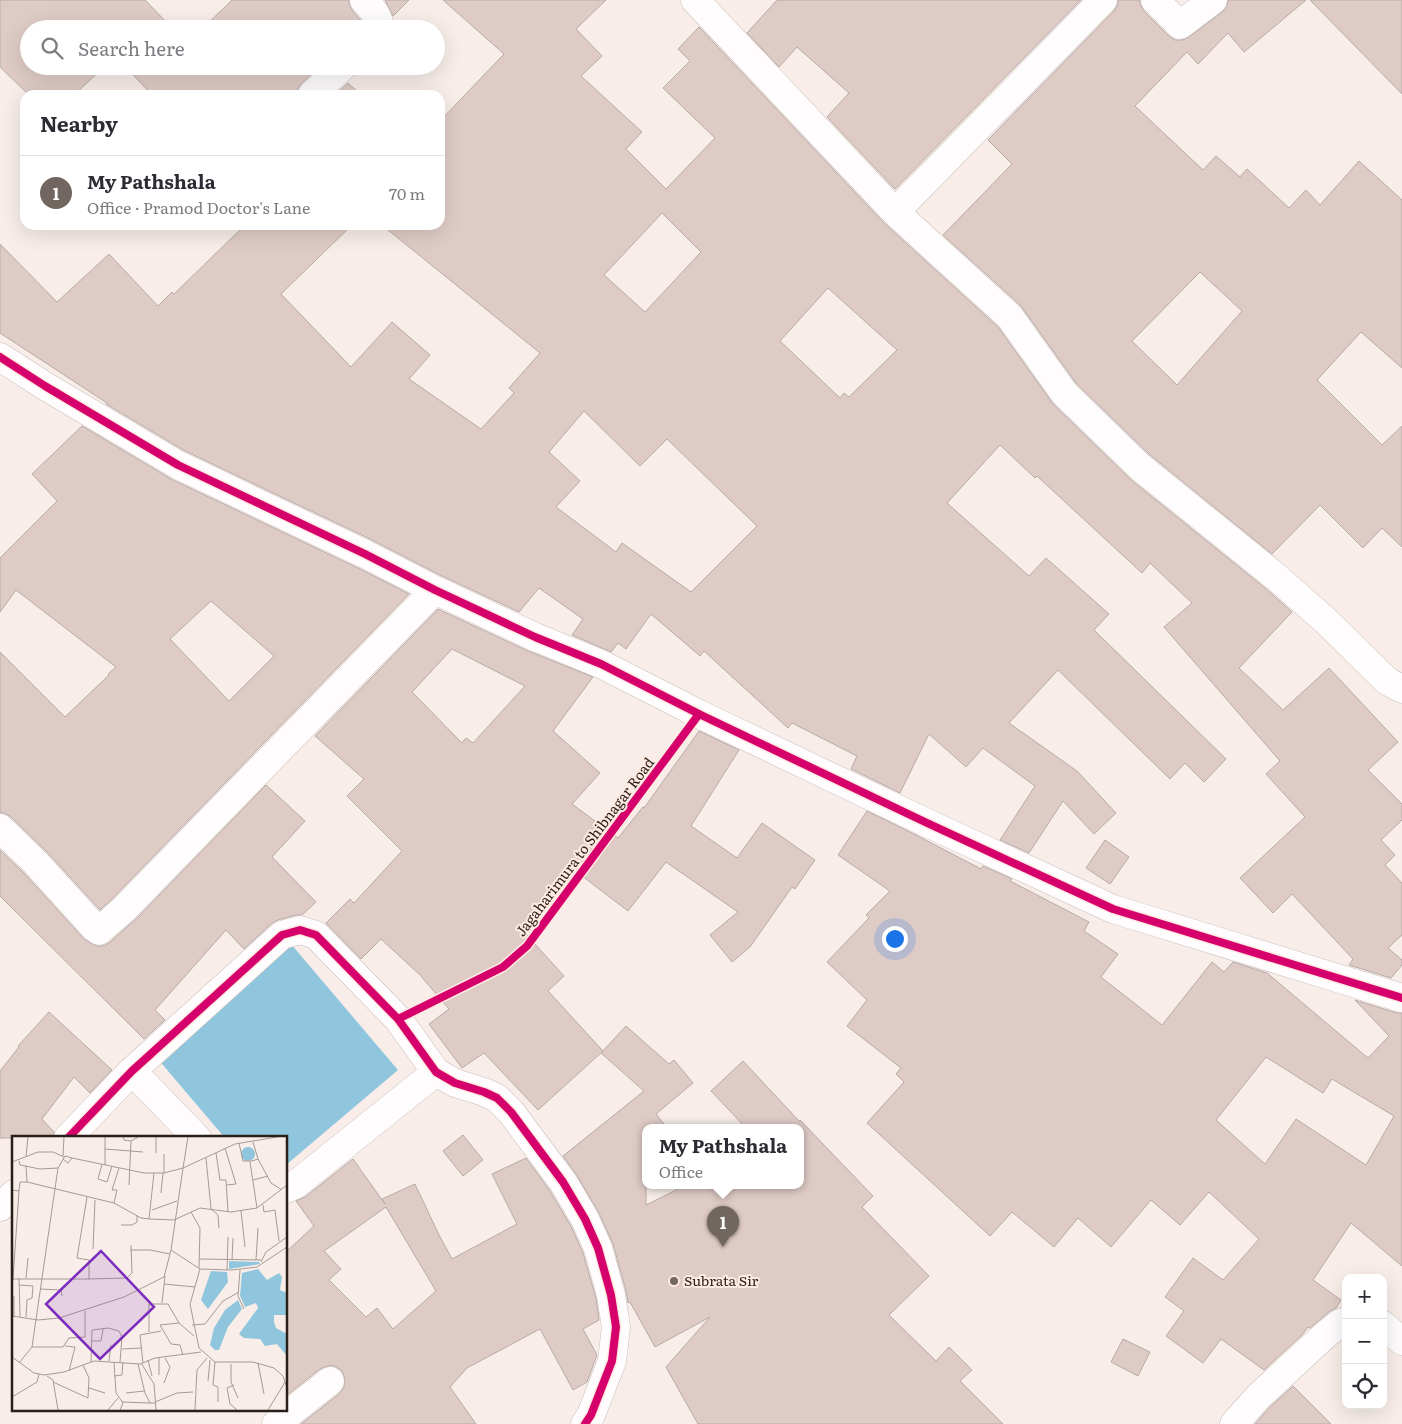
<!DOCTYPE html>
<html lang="en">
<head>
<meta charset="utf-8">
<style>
  :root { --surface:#fff; --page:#f7f7f7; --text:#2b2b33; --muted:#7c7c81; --line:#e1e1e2; --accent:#726661 }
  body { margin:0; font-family:Literata,serif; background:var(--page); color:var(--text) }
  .controls { position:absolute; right:15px; bottom:15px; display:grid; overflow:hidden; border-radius:10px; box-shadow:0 5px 20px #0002 }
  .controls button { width:45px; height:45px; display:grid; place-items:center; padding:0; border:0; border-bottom:1px solid var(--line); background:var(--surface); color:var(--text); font:25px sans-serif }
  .you { position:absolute; left:894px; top:938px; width:18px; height:18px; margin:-12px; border:4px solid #fff; border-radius:50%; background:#1a73e8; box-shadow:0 0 0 8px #1a73e833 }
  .badge { display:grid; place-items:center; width:32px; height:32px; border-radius:50%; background:var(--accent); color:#fff; font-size:16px; font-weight:700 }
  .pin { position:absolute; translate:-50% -41px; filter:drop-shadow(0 1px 2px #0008) }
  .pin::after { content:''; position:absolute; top:26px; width:18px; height:15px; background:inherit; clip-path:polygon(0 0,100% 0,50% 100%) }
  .popup { position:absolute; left:642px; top:1124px; width:162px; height:65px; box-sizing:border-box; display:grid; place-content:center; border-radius:10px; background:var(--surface); filter:drop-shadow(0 1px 4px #0005); font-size:16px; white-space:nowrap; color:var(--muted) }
  .popup b { font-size:19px; color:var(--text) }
  .popup::after { content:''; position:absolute; left:50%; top:100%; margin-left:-10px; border:10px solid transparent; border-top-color:var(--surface) }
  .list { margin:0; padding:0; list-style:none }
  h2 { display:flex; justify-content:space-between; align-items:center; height:65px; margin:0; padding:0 20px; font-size:21px }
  h2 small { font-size:16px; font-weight:400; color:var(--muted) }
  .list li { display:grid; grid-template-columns:32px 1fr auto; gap:15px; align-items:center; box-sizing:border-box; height:75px; padding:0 20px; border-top:1px solid var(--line) }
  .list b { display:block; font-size:19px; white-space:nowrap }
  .list p { margin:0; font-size:16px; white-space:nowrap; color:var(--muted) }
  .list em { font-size:16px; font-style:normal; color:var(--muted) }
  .icon { flex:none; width:28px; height:28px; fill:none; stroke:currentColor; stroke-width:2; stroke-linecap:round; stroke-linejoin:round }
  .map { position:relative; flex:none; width:1402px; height:1424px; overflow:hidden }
  .search { position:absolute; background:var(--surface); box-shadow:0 5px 20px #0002; left:20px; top:20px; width:425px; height:55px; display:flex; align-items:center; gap:12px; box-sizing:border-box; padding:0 18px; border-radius:28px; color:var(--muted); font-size:19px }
  .panel { position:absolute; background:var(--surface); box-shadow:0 5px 20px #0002; left:20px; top:90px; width:425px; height:140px; border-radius:15px }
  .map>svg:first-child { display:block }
</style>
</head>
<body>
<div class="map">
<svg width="1402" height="1424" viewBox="0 0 1402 1424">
  <rect width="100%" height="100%" fill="#f8ede8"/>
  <!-- water -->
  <path fill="#90c6dd" d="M 291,944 L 398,1070 L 286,1165 L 286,1138 L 225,1138 L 157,1058 Z"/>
  <!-- building -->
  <path fill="#dfcbc6" stroke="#b6aba8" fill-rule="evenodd" d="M 0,0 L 145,0 L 173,29 L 29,29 L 29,66 L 105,66 L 74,95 L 29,95 L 0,67 Z
    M 232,0 L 349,0 L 349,4 L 352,10 L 363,23 L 363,29 L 202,29 Z
    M 385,0 L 409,0 L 393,16 Z
    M 443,0 L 606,0 L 576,29 L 602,56 L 581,76 L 642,132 L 626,149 L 666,189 L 715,138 L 663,88 L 690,61 L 678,49 L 699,27 L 884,223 L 998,327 L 1053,404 L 1130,479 L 1265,588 L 1292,612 L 1239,668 L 1283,710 L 1329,668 L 1398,742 L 1368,770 L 1402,804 L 1402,820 L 1381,840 L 1395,855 L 1385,865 L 1402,883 L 1402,935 L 1388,948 L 1402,960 L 1402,965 L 1391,978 L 1349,965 L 1353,959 L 1292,894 L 1273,913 L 1240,878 L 1305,817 L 1266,774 L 1280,761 L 1164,627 L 1192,603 L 1150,563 L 1142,573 L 1037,476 L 1035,478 L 1000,445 L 947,503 L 1029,576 L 1046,558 L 1109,614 L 1094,630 L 1226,759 L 1204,782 L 1185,763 L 1170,779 L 1058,670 L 1009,723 L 1077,771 L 1116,813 L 1094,834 L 1063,801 L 1029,853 L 1000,840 L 1035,786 L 983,748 L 966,767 L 929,734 L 900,793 L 851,769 L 857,756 L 792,723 L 788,728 L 704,651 L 700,656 L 651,614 L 626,649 L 618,643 L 611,652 L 572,635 L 583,619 L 539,588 L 519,612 L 442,576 L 372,540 L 185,451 L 106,404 L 107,403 L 0,333 L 0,244 L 57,302 L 109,254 L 158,306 L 172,292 L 174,294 L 245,225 L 352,225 L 281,294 L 351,367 L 392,322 L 430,355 L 409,379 L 481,429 L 514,393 L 509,388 L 540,353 L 382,225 L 440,225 L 440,121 L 504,54 ZM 662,213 L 701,252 L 645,312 L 604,275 ZM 828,288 L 897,350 L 849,397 L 844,393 L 840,398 L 780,341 ZM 584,411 L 640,466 L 667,439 L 757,526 L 691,592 L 622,543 L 616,552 L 556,507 L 580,481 L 549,452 Z
    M 777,0 L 1081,0 L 895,189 L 827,117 L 849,93 L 797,47 L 779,67 L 747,33 Z
    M 1118,0 L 1140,0 L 1140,4 L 1144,11 L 1169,36 L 1175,40 L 1182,40 L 1189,37 L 1222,12 L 1227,6 L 1228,0 L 1306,0 L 1244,52 L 1228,33 L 1198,64 L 1187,52 L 1135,106 L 1203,170 L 1216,156 L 1240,177 L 1247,169 L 1289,208 L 1306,190 L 1320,205 L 1359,161 L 1402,200 L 1402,368 L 1361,332 L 1317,380 L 1382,445 L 1402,426 L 1402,547 L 1382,528 L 1363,548 L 1320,505 L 1272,554 L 1150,455 L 1076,383 L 1021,306 L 943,235 L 1012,164 L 988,140 L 1114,11 L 1118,4 ZM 1200,272 L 1242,311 L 1177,385 L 1132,341 Z
    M 1310,0 L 1402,0 L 1402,94 Z
    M 125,66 L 320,66 L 301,84 L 297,90 L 297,95 L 152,95 Z
    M 348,83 L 361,95 L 335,95 Z
    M 82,426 L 171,479 L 358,568 L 409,594 L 113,898 L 100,910 L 46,851 L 11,817 L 4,813 L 0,813 L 0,652 L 65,717 L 109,675 L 108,674 L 116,667 L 16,590 L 0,612 L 0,558 L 57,501 L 32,474 ZM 211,601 L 274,656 L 229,701 L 170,639 Z
    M 438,609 L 528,651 L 593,677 L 553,731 L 600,773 L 572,804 L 618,838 L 643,807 L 644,808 L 699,731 L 739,750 L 691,826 L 737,858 L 762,823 L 815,860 L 795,889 L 792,887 L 750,947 L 732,962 L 710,935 L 738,912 L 666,862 L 628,911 L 569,866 L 525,933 L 564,976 L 548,991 L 603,1051 L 538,1110 L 484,1053 L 462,1068 L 429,1024 L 449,1009 L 420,975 L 381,939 L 361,959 L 326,923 L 350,899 L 354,903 L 402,851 L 347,796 L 364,779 L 315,736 ZM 452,649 L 525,686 L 473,743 L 466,738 L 462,743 L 412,692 Z
    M 266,785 L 305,821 L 272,857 L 316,902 L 302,915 L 296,915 L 278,920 L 272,923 L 244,949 L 226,930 L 155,1010 L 165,1020 L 144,1039 L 0,896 L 0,850 L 24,873 L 84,939 L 96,946 L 104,946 L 109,943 L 135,920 Z
    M 867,811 L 916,835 L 981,869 L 983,866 L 1012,879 L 1010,881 L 1089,922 L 1084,931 L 1118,954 L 1101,977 L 1162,1025 L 1212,962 L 1224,972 L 1233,962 L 1267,973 L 1368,1058 L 1389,1036 L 1355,1000 L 1397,1013 L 1402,1013 L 1402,1266 L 1351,1223 L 1313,1280 L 1341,1300 L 1336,1308 L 1330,1311 L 1310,1328 L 1308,1327 L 1302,1335 L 1264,1370 L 1221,1339 L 1203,1363 L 1166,1336 L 1184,1311 L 1165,1297 L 1193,1258 L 1223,1280 L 1259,1239 L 1209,1192 L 1180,1225 L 1151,1200 L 1111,1247 L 1078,1218 L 1054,1247 L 1012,1212 L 990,1236 L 867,1123 L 904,1082 L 896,1074 L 901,1068 L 847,1026 L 867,1000 L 827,962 L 869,918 L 866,915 L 890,891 L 838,855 ZM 1266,1057 L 1323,1093 L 1332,1079 L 1394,1116 L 1366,1165 L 1296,1119 L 1265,1164 L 1216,1120 Z
    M 1105,840 L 1129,857 L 1110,884 L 1086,868 Z
    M 49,1012 L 112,1070 L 90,1093 L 74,1077 L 42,1119 L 54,1132 L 53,1138 L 0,1138 L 0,1071 L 19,1047 L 18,1046 Z
    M 626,1026 L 669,1064 L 674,1060 L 693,1083 L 656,1114 L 667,1128 L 646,1128 L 646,1205 L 684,1186 L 800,1186 L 800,1128 L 746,1128 L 711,1091 L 743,1061 L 800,1122 L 800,1120 L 873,1196 L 862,1207 L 929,1276 L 889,1315 L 936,1361 L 949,1347 L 972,1370 L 960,1381 L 1003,1424 L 698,1424 L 666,1367 L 710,1317 L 655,1347 L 630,1302 L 628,1303 L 626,1291 L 613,1244 L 599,1213 L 576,1174 L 563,1156 L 644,1091 L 601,1053 Z
    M 463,1135 L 483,1160 L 463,1176 L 443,1151 Z
    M 526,1158 L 550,1191 L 571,1226 L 583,1253 L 596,1298 L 599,1320 L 583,1329 L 597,1355 L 587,1382 L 573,1390 L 540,1329 L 467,1368 L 450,1387 L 476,1424 L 301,1424 L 340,1393 L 344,1387 L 345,1379 L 342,1371 L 335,1366 L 327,1366 L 320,1369 L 286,1396 L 286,1252 L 314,1226 L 296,1201 L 305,1197 L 353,1159 L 385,1204 L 382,1199 L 415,1184 L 439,1235 L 452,1259 L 517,1224 L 492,1174 ZM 386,1207 L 436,1291 L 393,1329 L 377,1308 L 366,1317 L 329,1280 L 341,1269 L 324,1251 Z
    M 1123,1339 L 1150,1352 L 1138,1376 L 1111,1362 Z
    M 1293,1386 L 1331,1424 L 1255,1424 L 1269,1408 Z"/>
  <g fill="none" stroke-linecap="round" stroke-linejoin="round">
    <defs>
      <path id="minor" d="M 364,0 C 371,8 382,18 378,29
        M 695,0 L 895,212 L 1103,0
        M 1155,0 L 1180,25 L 1213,0
        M 312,95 L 343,66
        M 895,212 L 1010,317 L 1064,393 L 1140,467 L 1275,576 L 1326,621 L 1387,681 L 1402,689
        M 0,357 L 45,386 L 178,465 L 365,554 L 435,590 L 535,637 L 601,664 L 699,714 L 925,822 L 1113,909 L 1402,998
        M 0,828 L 35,862 L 95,928 L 99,931 L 124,909 L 435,590
        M 132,1071 L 197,1138
        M 68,1138 L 132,1071 L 282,935 L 300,930 L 316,935 L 398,1019 L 436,1072 L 455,1083 L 484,1092 L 497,1098 L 511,1112 L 563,1182 L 585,1219 L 598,1248 L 611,1295 L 616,1327 L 612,1361 L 591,1415 L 585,1424
        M 286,1189 L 295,1185 L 436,1072
        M 0,1207 L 14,1194
        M 1383,1325 L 1402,1341
        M 276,1424 L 330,1381
        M 1234,1424 L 1258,1397 L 1324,1336 L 1340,1323 L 1346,1321"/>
    </defs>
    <!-- minor casing -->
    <use href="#minor" stroke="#cabfba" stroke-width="29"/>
    <!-- minor -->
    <use href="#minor" stroke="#fefcfc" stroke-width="28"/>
    <defs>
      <path id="cycleway" d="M 0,357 L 45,386 L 178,465 L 365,554 L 435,590 L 535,637 L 601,664 L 699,714 L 925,822 L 1113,909 L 1402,998
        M 398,1019 L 503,967 L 527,946 L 699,714
        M 68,1138 L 132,1071 L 282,935 L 300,930 L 316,935 L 398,1019 L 436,1072 L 455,1083 L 484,1092 L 497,1098 L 511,1112 L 563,1182 L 585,1219 L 598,1248 L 611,1295 L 616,1327 L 612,1361 L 591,1415 L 585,1424"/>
    </defs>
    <!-- cycleway casing -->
    <use href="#cycleway" stroke="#ffeae1" stroke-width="11"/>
    <!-- cycleway -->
    <use href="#cycleway" stroke="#d6006c" stroke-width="8"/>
  </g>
  <!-- markers -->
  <circle fill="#726661" stroke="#ffeae1" stroke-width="2" cx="674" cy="1281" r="5"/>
  <g text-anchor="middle" stroke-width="4" stroke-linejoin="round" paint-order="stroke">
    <!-- street labels -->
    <g font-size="14" fill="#2a1e19" stroke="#ffeae1">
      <text transform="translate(585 847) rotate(-53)" y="5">Jagaharimura to Shibnagar Road</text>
    </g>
    <!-- poi labels -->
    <g font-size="14" fill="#2a1e19" stroke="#ffeae1" text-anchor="start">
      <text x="684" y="1286">Subrata Sir</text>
    </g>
  </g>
  <!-- overview -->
  <g transform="translate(12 1136)">
    <rect width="275" height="275" fill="#f8ede8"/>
    <path d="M229 18a7 7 0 1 1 14 0a7 7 0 1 1-14 0ZM 217,125 L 247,126 L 248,128 L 217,133 ZM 246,133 L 255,144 L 267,137 L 270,141 L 268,154 L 275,157 L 275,179 L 262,179 L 262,186 L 264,192 L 275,198 L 275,220 L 265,208 L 253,210 L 248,203 L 232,202 L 227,198 L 246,172 L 244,167 L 233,171 L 228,160 L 230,137 ZM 199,135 L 215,136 L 216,146 L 196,173 L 189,164 ZM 226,164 L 230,173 L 216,191 L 207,214 L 203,214 L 198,209 L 202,192 L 213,174 Z" fill="#90c6dd"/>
    <path fill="none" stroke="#a69a95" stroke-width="1" d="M 93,1 L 93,29M 111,1 L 112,4 L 119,5 L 126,1M 144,1 L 144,17M 227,7 L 231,25 L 240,25 L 246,23 L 241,6M 213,12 L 224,48 L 215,49M 93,13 L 131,16M 204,17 L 208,44 L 214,44 L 216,76M 14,20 L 16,1M 51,20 L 52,1M 60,22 L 132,37 L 152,37 L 171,32 L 223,8 L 265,1M 194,22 L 199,73 L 206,79 L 207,92M 246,23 L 259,47 L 270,54M 7,25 L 8,29 L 28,33 L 46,32 L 53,20 L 60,22 L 56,27 L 51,23M 0,26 L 26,16 L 41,16 L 52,21M 238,26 L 245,72M 90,28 L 86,43 L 95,46 L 100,30M 14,29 L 15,46 L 102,67 L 129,82 L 138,83 L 162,84 L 188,72 L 219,76 L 245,72 L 275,49M 171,32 L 176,1M 171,32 L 159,114 L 188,133 L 178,168 L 187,212 L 203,226 L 241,226 L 262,232 L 271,240 L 275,252M 152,37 L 152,18M 241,44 L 256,40M 117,49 L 119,5M 0,54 L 7,55 L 1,143M 7,55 L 8,46 L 15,46M 149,57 L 151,37M 102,67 L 105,54 L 100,54 L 107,32M 251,69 L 252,76 L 263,74 L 267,105M 140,74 L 165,65M 229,75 L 233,111M 179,76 L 188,92 L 187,132M 137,83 L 142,37M 109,89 L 120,89 L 125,86 L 125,80M 81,113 L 83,64M 118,114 L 138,114 L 158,118M 188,123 L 249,124M 220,124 L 221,102M 244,124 L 246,92M 249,126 L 254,116 L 275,101M 188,133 L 220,134 L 245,131 L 275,111M 215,134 L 216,101M 228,134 L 226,160 L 232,173M 7,142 L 8,181M 14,142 L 16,122M 0,143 L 77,143 L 77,124 L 65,122 L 75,61M 77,143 L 115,142 L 120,137 L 119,109M 152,148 L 183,151M 7,149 L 21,150 L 20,162 L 15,164 L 14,181M 28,153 L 49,154 L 50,160M 150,167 L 153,140M 0,180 L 26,184 L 47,182 L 112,161 L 152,141 L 159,114M 2,180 L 2,160M 180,189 L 193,188 L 211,165 L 227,156M 137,196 L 137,168 L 156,168 L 167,187M 80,205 L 89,205 L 91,193M 53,210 L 63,211 L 57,235M 20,211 L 51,211 L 57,202 L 73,201 L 73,175M 110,213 L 129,212M 171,219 L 168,209 L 159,208 L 148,189 L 167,187 L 182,200M 0,221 L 22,237 L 32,239 L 52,236 L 82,225 L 128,228 L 143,222 L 189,216M 136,224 L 140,240M 97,225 L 99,209M 79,226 L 80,194 L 96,192 L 107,195 L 110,201 L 108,226M 102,226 L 104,257 L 111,267 L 108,274M 203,226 L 201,249 L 206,251 L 206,266M 7,227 L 20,211 L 46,32M 129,227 L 142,248 L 144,274M 131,227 L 128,199 L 149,195M 246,227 L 252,258M 126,228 L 133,257 L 138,267 L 143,267M 219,228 L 219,246 L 226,262M 147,239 L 147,222M 35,240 L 41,244 L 46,274M 102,240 L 110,239 L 111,226M 196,245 L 198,224M 41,246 L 76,262 L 77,242 L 71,229M 152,247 L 158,231 L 153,222M 222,249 L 215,252 L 218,268 L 225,274M 77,252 L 93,257M 114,257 L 132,255M 0,261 L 25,246 L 27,238M 110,266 L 138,267M 143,266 L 165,257 L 181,256M 96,274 L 106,262M 183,274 L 185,234 L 195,222M 256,274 L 273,246"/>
    <path fill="#7b2cbf" fill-opacity="0.15" stroke="#7b2cbf" stroke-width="2.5" d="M 89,115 L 142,171 L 88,223 L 34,168 Z"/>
    <rect width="275" height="275" fill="none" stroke="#2a1e19" stroke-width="2.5"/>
  </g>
</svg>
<div class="controls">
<button>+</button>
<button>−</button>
<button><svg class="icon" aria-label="locate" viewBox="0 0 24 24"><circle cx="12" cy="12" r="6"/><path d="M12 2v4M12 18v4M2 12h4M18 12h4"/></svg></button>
</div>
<div class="you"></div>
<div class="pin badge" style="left:723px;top:1247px">1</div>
<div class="popup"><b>My Pathshala</b>Office</div>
<div class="search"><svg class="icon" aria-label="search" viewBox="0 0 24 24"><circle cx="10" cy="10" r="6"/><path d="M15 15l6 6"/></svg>Search here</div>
<section class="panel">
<h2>Nearby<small></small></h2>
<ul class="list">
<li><span class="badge">1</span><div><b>My Pathshala</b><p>Office · Pramod Doctor's Lane</p></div><em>70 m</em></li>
</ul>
</section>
</div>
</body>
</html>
